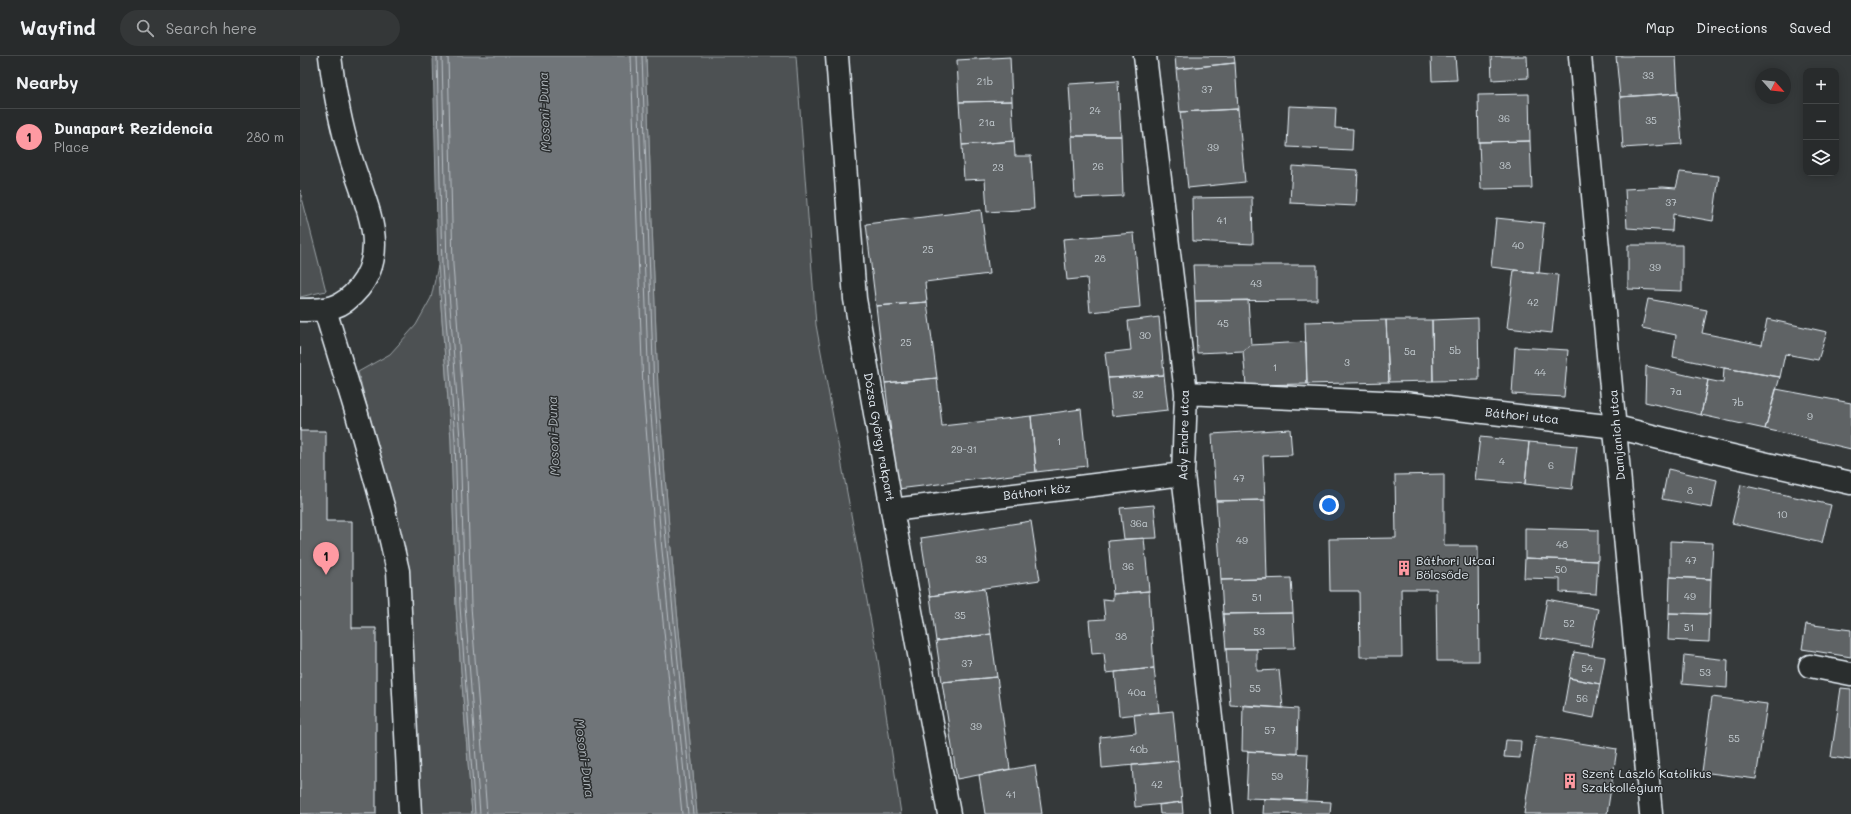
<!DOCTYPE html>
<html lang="en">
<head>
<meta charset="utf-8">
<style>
  :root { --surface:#282b2c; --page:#343738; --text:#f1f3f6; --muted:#a5a7a9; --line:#444748; --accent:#ff9aa2 }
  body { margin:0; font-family:Mali,sans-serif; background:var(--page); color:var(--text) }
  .controls { position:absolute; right:12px; top:12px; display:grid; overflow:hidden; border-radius:8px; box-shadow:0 2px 10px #0003 }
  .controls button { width:36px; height:36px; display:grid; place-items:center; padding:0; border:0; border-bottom:1px solid var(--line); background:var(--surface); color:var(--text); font:20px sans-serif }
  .compass { position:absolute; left:1455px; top:12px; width:36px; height:36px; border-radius:50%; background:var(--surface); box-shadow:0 2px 10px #0003; rotate:117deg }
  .you { position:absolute; left:1029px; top:449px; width:14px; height:14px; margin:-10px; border:3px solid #fff; border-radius:50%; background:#1a73e8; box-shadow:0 0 0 6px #1a73e833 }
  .badge { display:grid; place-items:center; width:26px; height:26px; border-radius:50%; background:var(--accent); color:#111; font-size:13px; font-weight:700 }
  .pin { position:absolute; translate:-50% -33px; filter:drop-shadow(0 1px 2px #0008) }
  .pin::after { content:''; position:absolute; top:21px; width:14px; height:12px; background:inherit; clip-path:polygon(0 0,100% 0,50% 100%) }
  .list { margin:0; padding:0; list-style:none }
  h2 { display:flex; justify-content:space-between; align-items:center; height:52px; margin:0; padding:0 16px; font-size:17px }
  h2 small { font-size:13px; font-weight:400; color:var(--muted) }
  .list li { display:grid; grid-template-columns:26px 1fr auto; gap:12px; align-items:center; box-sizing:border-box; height:56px; padding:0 16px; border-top:1px solid var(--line) }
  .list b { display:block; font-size:15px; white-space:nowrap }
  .list p { margin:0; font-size:13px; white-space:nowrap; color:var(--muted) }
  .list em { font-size:13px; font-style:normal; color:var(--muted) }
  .icon { flex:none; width:22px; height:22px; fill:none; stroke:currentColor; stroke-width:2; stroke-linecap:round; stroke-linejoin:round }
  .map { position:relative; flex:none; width:1551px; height:758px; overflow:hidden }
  header { display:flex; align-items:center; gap:24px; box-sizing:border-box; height:56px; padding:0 20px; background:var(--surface); border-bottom:1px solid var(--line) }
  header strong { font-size:19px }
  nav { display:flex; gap:22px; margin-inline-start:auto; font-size:14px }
  .search { width:280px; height:36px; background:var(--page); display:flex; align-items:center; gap:10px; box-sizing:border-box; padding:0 14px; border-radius:22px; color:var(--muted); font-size:15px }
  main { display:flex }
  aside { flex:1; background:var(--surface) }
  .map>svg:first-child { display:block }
</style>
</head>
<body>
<header>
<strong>Wayfind</strong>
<div class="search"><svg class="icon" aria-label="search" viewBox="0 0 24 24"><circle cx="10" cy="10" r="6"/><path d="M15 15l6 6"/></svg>Search here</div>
<nav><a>Map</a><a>Directions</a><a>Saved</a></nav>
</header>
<main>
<aside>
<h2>Nearby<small></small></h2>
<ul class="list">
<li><span class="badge">1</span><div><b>Dunapart Rezidencia</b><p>Place</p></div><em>280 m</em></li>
</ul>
</aside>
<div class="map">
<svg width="1551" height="758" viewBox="0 0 1551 758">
  <rect width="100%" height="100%" fill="#35393a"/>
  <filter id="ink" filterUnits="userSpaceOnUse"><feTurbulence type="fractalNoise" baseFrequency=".025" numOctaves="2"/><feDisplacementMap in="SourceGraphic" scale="8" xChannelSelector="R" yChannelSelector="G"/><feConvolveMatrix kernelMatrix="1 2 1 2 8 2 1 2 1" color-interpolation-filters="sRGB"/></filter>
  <g filter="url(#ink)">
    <!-- green -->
    <path fill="#4d5152" stroke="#9aa1a5" d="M 346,0 L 496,0 L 516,269 L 578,604 L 601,758 L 397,758 L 370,483 L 358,333 Z
      M 0,134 L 26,235 L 0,241 Z
      M 138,210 L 151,384 L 156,550 L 172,758 L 117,758 L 95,457 L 58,316 L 90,298 L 116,269 L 131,242 Z"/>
    <!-- water -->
    <path fill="#707579" stroke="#a0a7ac" d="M 133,0 L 346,0 L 358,333 L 370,483 L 397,758 L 172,758 L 156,550 L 151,384 L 138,210 Z"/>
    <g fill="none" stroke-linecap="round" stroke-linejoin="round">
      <!-- shore -->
      <path stroke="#b8bfc5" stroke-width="1" d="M 137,0 L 142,210 L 155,383 L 160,550 L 175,758
        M 142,0 L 147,210 L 160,383 L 165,550 L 180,758
        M 148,0 L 153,209 L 166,383 L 171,550 L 187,758
        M 331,0 L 343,334 L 355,484 L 382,758
        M 337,0 L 349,334 L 361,484 L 388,758
        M 342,0 L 354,334 L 366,484 L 393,758"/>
    </g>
    <!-- building -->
    <path fill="#5f6365" stroke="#e8f1f8" d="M 875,0 L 934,0 L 935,7 L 876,13 Z
      M 1131,0 L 1155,0 L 1157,24 L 1132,25 Z
      M 1191,0 L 1227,0 L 1228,22 L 1192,24 Z
      M 1316,0 L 1376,0 L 1378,37 L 1320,41 Z
      M 710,1 L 712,45 L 659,46 L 657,4 Z
      M 935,7 L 938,53 L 880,56 L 876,13 Z
      M 818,25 L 821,80 L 772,80 L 769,28 Z
      M 1378,37 L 1382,88 L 1323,92 L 1320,41 Z
      M 1229,38 L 1230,85 L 1179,86 L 1178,39 Z
      M 712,45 L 714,85 L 662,89 L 659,46 Z
      M 989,50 L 1036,52 L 1035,72 L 1053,73 L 1052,94 L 987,91 Z
      M 938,53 L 945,126 L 888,132 L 880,56 Z
      M 772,80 L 821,80 L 823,140 L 775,142 Z
      M 714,85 L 715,100 L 731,100 L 734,153 L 687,156 L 685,123 L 664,124 L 662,89 Z
      M 1230,85 L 1232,132 L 1181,133 L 1179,86 Z
      M 992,110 L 1058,114 L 1056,150 L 990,147 Z
      M 1380,116 L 1419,120 L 1413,165 L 1373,158 L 1372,175 L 1327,172 L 1325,133 L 1363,131 L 1376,132 Z
      M 952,141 L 953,188 L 893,185 L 892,142 Z
      M 681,154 L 689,218 L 625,226 L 627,246 L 576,250 L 566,168 Z
      M 1196,162 L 1244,167 L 1239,217 L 1191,211 Z
      M 834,177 L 840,251 L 790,256 L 787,222 L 767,224 L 763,183 Z
      M 1328,189 L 1382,189 L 1382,235 L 1328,233 Z
      M 893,209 L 1017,209 L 1017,244 L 895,245 Z
      M 1214,214 L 1258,219 L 1252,277 L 1207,272 Z
      M 1348,243 L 1407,254 L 1402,277 L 1462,289 L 1467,263 L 1527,276 L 1518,304 L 1485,298 L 1480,321 L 1424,312 L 1373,301 L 1376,279 L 1342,272 Z
      M 948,244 L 951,289 L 943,295 L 897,297 L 895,245 Z
      M 627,246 L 637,322 L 585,327 L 576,250 Z
      M 859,261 L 864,319 L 808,322 L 805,297 L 831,294 L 828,265 Z
      M 1178,262 L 1179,324 L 1133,325 L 1132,264 Z
      M 1086,264 L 1089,326 L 1007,328 L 1005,266 Z
      M 1086,264 L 1132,264 L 1133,325 L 1089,326 Z
      M 1006,286 L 1007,328 L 946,329 L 943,295 L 951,289 Z
      M 0,291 L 0,375 L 26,375 L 26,465 L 52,465 L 52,572 L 76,572 L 76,758 L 0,758 Z
      M 1215,291 L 1268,294 L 1264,341 L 1212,338 Z
      M 1346,310 L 1408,324 L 1401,359 L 1345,346 Z
      M 1424,312 L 1480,321 L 1465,373 L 1401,359 L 1408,324 L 1423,327 Z
      M 864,319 L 868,354 L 812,360 L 808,322 Z
      M 637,322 L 642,370 L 731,360 L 736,416 L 598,433 L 585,327 Z
      M 1476,333 L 1551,347 L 1551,393 L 1465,373 Z
      M 781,353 L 787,410 L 736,416 L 731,360 Z
      M 990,373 L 992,399 L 963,400 L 965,444 L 916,445 L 912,378 Z
      M 1180,381 L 1229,386 L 1225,428 L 1175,424 Z
      M 1229,386 L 1277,390 L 1272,433 L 1225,428 Z
      M 1368,413 L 1417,424 L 1412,452 L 1362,443 Z
      M 1144,418 L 1144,490 L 1178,490 L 1179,605 L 1137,605 L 1136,533 L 1101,533 L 1102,601 L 1060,601 L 1059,535 L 1030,535 L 1029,483 L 1096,482 L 1095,419 Z
      M 1441,429 L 1531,449 L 1522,487 L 1432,467 Z
      M 965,444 L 967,523 L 921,524 L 916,445 Z
      M 854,449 L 857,482 L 824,483 L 820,452 Z
      M 731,465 L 740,524 L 630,540 L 621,482 Z
      M 1225,472 L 1298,474 L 1298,505 L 1225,502 Z
      M 844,482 L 849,535 L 813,538 L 808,485 Z
      M 1370,485 L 1413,487 L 1411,523 L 1370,521 Z
      M 1225,502 L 1298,505 L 1296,538 L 1260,536 L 1260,523 L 1224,522 Z
      M 1370,521 L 1411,523 L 1410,558 L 1369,557 Z
      M 991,522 L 993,557 L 923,558 L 921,524 Z
      M 684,533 L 691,578 L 636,585 L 630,540 Z
      M 849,535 L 854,612 L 806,617 L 804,597 L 792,598 L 789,564 L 805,563 L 803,543 L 813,544 L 813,538 Z
      M 1247,543 L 1298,553 L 1291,591 L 1240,582 Z
      M 993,557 L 995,592 L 926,593 L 923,558 Z
      M 1369,557 L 1410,558 L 1409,586 L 1368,584 Z
      M 1506,568 L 1551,574 L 1551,601 L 1502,593 Z
      M 691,578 L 697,621 L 642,626 L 636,585 Z
      M 926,593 L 957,593 L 957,615 L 979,614 L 983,652 L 930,649 Z
      M 1274,596 L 1305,601 L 1300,628 L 1269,622 Z
      M 1384,599 L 1428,604 L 1427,632 L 1382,628 Z
      M 854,612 L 859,656 L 819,660 L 815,616 Z
      M 697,621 L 710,713 L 657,723 L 642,626 Z
      M 1269,622 L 1300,628 L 1294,662 L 1263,656 Z
      M 1541,632 L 1551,633 L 1551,704 L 1531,701 Z
      M 1412,641 L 1467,648 L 1456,723 L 1402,716 Z
      M 943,649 L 998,653 L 997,698 L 942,695 Z
      M 873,655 L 878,705 L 802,712 L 800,681 L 836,677 L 834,659 Z
      M 1236,680 L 1317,693 L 1307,758 L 1224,758 Z
      M 1206,684 L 1221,685 L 1220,702 L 1204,701 Z
      M 948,695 L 1008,698 L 1006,744 L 946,742 Z
      M 878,705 L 882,746 L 835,751 L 832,709 Z
      M 735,709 L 742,758 L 685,758 L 679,719 Z
      M 964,743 L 1031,746 L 1030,758 L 963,758 Z
      M 882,746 L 883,758 L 860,758 L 859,749 Z"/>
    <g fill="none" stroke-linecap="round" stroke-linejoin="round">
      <defs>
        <path id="minor" d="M 537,0 L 555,243 L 592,454 L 649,758
          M 845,0 L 886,337 L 883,418 L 922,758
          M 1280,0 L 1351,758
          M 0,254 C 27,254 41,254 59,232 C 92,191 62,142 50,99 C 40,67 34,33 30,0
          M 25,254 L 56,355 L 84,454 L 98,515 L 110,758
          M 886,337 L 1104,347 L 1316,371 L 1428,399 L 1551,427
          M 592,454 L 883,418
          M 1510,610 L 1551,618"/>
      </defs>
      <!-- minor casing -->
      <use href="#minor" stroke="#e8f1f8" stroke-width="25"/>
      <!-- minor -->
      <use href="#minor" stroke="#2a2d2e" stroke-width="22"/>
    </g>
  </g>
  <!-- icons -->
  <defs>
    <symbol id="building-bare" viewBox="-9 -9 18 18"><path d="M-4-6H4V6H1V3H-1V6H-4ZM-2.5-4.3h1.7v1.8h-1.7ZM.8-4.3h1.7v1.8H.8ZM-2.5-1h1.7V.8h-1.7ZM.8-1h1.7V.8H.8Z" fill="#ff9aa2" stroke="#2a2d2e" stroke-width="2.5" paint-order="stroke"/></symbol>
  </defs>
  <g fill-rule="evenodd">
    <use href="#building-bare" x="1093" y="501" width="22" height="22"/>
    <use href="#building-bare" x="1259" y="714" width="22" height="22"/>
  </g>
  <g text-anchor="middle" stroke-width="3" stroke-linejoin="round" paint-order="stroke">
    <!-- number labels -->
    <g font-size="10" fill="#c6ced3">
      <text x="1348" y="23">33</text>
      <text x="685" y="29">21b</text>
      <text x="907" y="37">37</text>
      <text x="795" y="58">24</text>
      <text x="1204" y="66">36</text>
      <text x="1351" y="68">35</text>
      <text x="687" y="70">21a</text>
      <text x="913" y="95">39</text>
      <text x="1205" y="113">38</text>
      <text x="798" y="114">26</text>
      <text x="698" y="115">23</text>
      <text x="1371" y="150">37</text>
      <text x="922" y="168">41</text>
      <text x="1218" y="193">40</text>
      <text x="628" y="197">25</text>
      <text x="800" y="206">28</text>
      <text x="1355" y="215">39</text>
      <text x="956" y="231">43</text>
      <text x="1233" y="250">42</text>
      <text x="923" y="271">45</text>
      <text x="845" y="283">30</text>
      <text x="606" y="290">25</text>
      <text x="1155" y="298">5b</text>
      <text x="1110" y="299">5a</text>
      <text x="1047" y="310">3</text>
      <text x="975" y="315">1</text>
      <text x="1240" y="320">44</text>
      <text x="1376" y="339">7a</text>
      <text x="838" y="342">32</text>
      <text x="1438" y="350">7b</text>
      <text x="1510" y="364">9</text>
      <text x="759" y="389">1</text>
      <text x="664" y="397">29-31</text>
      <text x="1202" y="409">4</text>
      <text x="1251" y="413">6</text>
      <text x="939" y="426">47</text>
      <text x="1390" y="438">8</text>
      <text x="1482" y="462">10</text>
      <text x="839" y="471">36a</text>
      <text x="942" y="488">49</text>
      <text x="1262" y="492">48</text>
      <text x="681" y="507">33</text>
      <text x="1391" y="508">47</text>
      <text x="828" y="514">36</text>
      <text x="1261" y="517">50</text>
      <text x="1390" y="544">49</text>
      <text x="957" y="545">51</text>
      <text x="660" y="563">35</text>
      <text x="1269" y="571">52</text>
      <text x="1389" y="575">51</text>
      <text x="959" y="579">53</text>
      <text x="821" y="584">38</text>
      <text x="667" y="611">37</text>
      <text x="1287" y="616">54</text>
      <text x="1405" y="620">53</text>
      <text x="955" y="636">55</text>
      <text x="837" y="640">40a</text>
      <text x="1282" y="646">56</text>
      <text x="676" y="674">39</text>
      <text x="970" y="678">57</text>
      <text x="1434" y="686">55</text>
      <text x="839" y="697">40b</text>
      <text x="977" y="724">59</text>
      <text x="857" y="732">42</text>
      <text x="711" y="742">41</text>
    </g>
    <!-- street labels -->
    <g font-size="12" fill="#e8f1f8" stroke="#2a2d2e">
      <text transform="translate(1222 360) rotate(6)" y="4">Báthori utca</text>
      <text transform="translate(884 379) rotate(-89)" y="4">Ady Endre utca</text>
      <text transform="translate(1317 379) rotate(-95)" y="4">Damjanich utca</text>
      <text transform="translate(579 381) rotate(80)" y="4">Dózsa György rakpart</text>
      <text transform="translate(737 436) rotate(-7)" y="4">Báthori köz</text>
    </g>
    <!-- poi labels -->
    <g font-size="12" fill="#e8f1f8" stroke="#2a2d2e" text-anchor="start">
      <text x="1116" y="509">Báthori Utcai<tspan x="1116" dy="14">Bölcsőde</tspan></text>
      <text x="1282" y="722">Szent László Katolikus<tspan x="1282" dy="14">Szakkollégium</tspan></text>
    </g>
    <!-- water labels -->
    <g font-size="13" font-style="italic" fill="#acb3b8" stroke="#2a2d2e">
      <text transform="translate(244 56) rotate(-92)" y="5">Mosoni-Duna</text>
      <text transform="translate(253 380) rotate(-92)" y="5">Mosoni-Duna</text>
      <text transform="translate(285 702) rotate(82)" y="5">Mosoni-Duna</text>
    </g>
  </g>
</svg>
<div class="controls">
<button>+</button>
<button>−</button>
<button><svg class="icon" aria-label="layers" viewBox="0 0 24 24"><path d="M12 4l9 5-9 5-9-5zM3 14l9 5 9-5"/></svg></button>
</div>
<svg class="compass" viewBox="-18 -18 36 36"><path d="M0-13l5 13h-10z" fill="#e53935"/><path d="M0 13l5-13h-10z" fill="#a5a7a9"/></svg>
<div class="you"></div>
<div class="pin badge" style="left:26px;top:519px">1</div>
</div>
</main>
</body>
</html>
